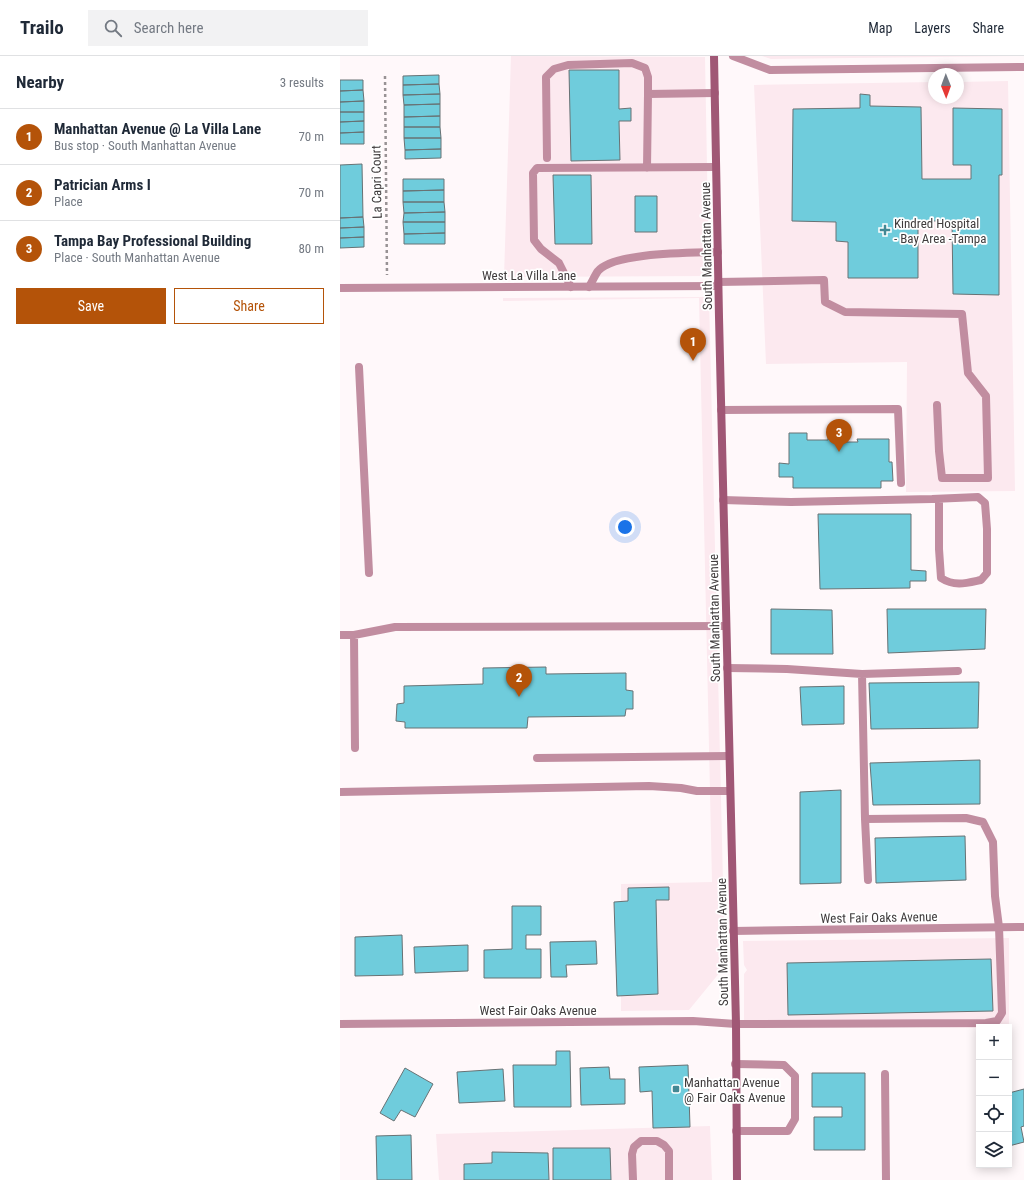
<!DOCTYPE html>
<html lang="en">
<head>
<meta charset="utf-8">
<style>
  :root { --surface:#fff; --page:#f2f2f3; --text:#1f2937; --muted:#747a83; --line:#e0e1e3; --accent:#b45309 }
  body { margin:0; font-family:"Roboto Condensed",sans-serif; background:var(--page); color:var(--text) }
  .controls { position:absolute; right:12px; bottom:12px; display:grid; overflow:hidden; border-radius:0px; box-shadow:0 2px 10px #0003 }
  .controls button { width:36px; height:36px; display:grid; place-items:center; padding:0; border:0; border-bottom:1px solid var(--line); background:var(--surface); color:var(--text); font:20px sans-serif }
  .compass { position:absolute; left:588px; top:12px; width:36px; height:36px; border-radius:50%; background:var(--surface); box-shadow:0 2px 10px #0003; rotate:179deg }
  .you { position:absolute; left:285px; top:471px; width:14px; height:14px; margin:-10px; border:3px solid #fff; border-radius:50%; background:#1a73e8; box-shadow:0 0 0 6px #1a73e833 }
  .badge { display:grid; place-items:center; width:26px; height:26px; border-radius:50%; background:var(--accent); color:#fff; font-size:13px; font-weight:700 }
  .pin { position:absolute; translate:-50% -33px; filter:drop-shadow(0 1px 2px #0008) }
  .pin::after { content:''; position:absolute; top:21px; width:14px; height:12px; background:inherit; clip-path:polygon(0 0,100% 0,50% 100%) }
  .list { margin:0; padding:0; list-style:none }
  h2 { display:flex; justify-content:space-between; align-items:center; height:52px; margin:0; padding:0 16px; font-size:17px }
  h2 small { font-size:13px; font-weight:400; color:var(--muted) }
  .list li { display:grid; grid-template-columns:26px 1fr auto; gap:12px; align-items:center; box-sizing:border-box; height:56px; padding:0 16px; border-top:1px solid var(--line) }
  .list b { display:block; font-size:15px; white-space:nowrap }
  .list p { margin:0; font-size:13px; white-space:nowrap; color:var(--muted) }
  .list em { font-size:13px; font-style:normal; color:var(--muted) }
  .actions { display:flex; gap:8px; padding:12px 16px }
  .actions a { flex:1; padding:9px 0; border:1px solid var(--accent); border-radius:0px; text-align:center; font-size:14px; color:var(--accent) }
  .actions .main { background:var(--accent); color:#fff }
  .icon { flex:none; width:22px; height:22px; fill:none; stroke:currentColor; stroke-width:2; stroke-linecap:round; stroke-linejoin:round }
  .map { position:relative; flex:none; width:684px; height:1124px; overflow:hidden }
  header { display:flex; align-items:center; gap:24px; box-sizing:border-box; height:56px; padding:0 20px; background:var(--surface); border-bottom:1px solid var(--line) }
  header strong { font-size:19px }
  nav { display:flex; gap:22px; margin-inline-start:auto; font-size:14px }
  .search { width:280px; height:36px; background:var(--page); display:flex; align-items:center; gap:10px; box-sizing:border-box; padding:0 14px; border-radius:0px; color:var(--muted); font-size:15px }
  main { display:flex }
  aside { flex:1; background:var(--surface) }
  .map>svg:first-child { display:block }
</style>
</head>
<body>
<header>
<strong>Trailo</strong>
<div class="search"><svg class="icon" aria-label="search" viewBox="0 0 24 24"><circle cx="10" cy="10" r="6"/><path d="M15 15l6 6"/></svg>Search here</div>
<nav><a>Map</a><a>Layers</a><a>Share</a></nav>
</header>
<main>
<aside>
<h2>Nearby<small>3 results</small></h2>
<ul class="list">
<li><span class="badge">1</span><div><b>Manhattan Avenue @ La Villa Lane</b><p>Bus stop · South Manhattan Avenue</p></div><em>70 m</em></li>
<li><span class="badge">2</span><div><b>Patrician Arms I</b><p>Place</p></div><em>70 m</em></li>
<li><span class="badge">3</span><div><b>Tampa Bay Professional Building</b><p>Place · South Manhattan Avenue</p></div><em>80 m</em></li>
</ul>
<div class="actions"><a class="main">Save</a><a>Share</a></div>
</aside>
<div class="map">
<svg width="684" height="1124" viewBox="0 0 684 1124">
  <rect width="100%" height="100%" fill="#fff8fa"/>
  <!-- built -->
  <path fill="#fce9ef" d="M 171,0 L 365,1 L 369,220 L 164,221 Z
    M 422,0 L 676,0 L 431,3 Z
    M 668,25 L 675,435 L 566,436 L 567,306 L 426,308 L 414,29 L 594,26 L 594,42 L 618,42 L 618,26 Z
    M 369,241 L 385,910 L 349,954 L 281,955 L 281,828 L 372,826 L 359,242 L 163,245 L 163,242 Z
    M 669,882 L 669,971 L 639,971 L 639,972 L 404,968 L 404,918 L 407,914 L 404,909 L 403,885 Z
    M 370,1070 L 372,1124 L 99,1124 L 96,1078 Z"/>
  <!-- building -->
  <path fill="#6fccdc" stroke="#687274" d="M 229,14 L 279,14 L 279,53 L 291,52 L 291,65 L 279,65 L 280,104 L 231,105 Z
    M 99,19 L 99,28 L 63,29 L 63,20 Z
    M 0,24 L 23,24 L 23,34 L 0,35 Z
    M 99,28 L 100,38 L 63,39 L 63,29 Z
    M 23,34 L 24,45 L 0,46 L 0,35 Z
    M 100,38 L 100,48 L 64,49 L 63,39 Z
    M 520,38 L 530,39 L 530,50 L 581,51 L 582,123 L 631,123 L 631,109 L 613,109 L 613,52 L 662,53 L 662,119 L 659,119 L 659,239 L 613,238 L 612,165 L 578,165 L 578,222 L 508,222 L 508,186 L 496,185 L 496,166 L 452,165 L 453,53 L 520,52 Z
    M 24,45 L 24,56 L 0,56 L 0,46 Z
    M 100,48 L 100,60 L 64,61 L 64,49 Z
    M 0,56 L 24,56 L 24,65 L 0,66 Z
    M 100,60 L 100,71 L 64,71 L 64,61 Z
    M 24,65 L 24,76 L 0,77 L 0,66 Z
    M 64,71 L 100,71 L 101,82 L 64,82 Z
    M 24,76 L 24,88 L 0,88 L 0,77 Z
    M 64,82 L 101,82 L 101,93 L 65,94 Z
    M 101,93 L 101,102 L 65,103 L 65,94 Z
    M 22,108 L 23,161 L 0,162 L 0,109 Z
    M 213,119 L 251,119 L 252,188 L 215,188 Z
    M 63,123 L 104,123 L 104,134 L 63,135 Z
    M 104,134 L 104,146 L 63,146 L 63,135 Z
    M 295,140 L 317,140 L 317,176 L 295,176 Z
    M 63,146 L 104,146 L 105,156 L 64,157 Z
    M 105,156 L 105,166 L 63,166 L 64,157 Z
    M 23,161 L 24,171 L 0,172 L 0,162 Z
    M 63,166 L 105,166 L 105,177 L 64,178 Z
    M 24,171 L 24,181 L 0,182 L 0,172 Z
    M 105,177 L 105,188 L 64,188 L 64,178 Z
    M 24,181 L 24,191 L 0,192 L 0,182 Z
    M 449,377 L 467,377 L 467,384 L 488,384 L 488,381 L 505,381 L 505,386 L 518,386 L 517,383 L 549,383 L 549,406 L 552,406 L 553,425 L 541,425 L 541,432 L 453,432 L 453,421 L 439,421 L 439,407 L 449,408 Z
    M 478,458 L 571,458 L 571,514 L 586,515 L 586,525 L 570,525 L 570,532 L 480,533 Z
    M 431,553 L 492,554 L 493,598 L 431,598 Z
    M 547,553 L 646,553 L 645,593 L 548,597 Z
    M 206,611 L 206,618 L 286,617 L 286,634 L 293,635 L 293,653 L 286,653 L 285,660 L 188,661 L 187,672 L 65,672 L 65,666 L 56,665 L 57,648 L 64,647 L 64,630 L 143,628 L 143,612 Z
    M 639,626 L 638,672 L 531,673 L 529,627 Z
    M 504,630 L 504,668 L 462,669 L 460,631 Z
    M 640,704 L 640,748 L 533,749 L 530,707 Z
    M 501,734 L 501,827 L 460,828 L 460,736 Z
    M 625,780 L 626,824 L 536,827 L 535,782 Z
    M 329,831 L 329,844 L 316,844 L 318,938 L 277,940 L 274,846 L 288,845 L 288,832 Z
    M 172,850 L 201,850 L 201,879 L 186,879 L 186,893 L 201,893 L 201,922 L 144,922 L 144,894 L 172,893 Z
    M 62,879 L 63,919 L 15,920 L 15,881 Z
    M 256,885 L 257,908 L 226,909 L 227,921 L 211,921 L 210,886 Z
    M 128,889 L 128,915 L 75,917 L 74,891 Z
    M 651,903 L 653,955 L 448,959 L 447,907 Z
    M 216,995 L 230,995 L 231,1051 L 174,1051 L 173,1009 L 216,1009 Z
    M 348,1009 L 350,1071 L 313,1072 L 312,1035 L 300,1036 L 299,1011 Z
    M 269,1011 L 270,1023 L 285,1023 L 285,1048 L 241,1049 L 240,1012 Z
    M 65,1012 L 93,1028 L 75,1061 L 61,1054 L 54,1065 L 40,1057 Z
    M 163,1013 L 165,1045 L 119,1047 L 117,1016 Z
    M 472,1017 L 525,1017 L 525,1094 L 474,1094 L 474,1061 L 502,1061 L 502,1051 L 472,1051 Z
    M 684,1033 L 684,1070 L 681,1071 L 684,1086 L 669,1090 L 669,1037 Z
    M 71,1079 L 72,1124 L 37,1124 L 36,1080 Z
    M 213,1092 L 270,1092 L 271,1124 L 213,1124 Z
    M 152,1096 L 208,1097 L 209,1124 L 124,1124 L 124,1108 L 152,1107 Z"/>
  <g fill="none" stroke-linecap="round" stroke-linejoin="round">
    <!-- path -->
    <path stroke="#989294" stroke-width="2.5" stroke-dasharray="3 3" stroke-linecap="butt" d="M 45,20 L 47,219"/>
    <!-- service -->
    <path stroke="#c18da0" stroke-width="8" d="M 207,102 L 206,21 L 214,13 L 228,9 L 292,7 L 305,12 L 308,21 L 308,38
      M 307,112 L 308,38 L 375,37
      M 378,226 L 484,224 L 485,246 L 505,256 L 622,258 L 628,317 L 646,340 L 648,422 L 602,422 L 599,395 L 597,349
      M 231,231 L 219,207 L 201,193 L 194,184 L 193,117 L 197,112 L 376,111
      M 249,231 C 252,226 255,219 258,215 C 274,196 352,197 378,196
      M 19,311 L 29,517
      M 381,354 L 558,353 L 561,427
      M 383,444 L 451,446 L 592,443 L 638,441 L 645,447 L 647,473 L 647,517 L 641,524 C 627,527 615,531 601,522 L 599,493 L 599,443
      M 0,579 L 14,579 L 55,571 L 386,570
      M 14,579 L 15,692
      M 387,612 L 447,613 L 522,618 L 525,763
      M 522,618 L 618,615
      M 197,702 L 389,700
      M 0,736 L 309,730 L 341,732 L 357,735 L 390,735
      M 396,968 L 646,967 L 657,965 L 662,957 L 659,871 L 655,840 L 653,786 L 643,766 L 626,762 L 525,763 L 528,824
      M 395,1008 L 444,1009 L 455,1020 L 455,1063 L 448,1075 L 396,1075
      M 545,1018 L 546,1124
      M 293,1124 L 292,1098 L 294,1091 L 301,1085 L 317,1085 L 324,1089 L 329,1095 L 329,1124"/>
    <!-- minor -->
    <path stroke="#c18da0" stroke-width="8" d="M 393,0 L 430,14 L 684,11
      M 0,232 L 378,230
      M 393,875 L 684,871
      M 0,968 L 353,965 L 396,968"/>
    <!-- secondary -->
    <path stroke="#a05775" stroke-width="8" d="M 374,0 L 379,261 L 396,968 L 397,1124"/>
  </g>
  <!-- markers -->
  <g fill="#438894" stroke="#fff" stroke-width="1.5">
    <path d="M543 168h4v4h4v4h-4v4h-4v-4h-4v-4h4z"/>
    <rect x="332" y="1029" width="8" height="8" rx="2"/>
  </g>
  <g text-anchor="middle" stroke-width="3.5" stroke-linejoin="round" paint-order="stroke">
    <!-- street labels -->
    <g font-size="13" fill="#403c3d" stroke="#fff">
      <text transform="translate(36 126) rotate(-91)" y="5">La Capri Court</text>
      <text transform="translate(366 190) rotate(-91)" y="5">South Manhattan Avenue</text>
      <text x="189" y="224">West La Villa Lane</text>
      <text transform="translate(374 562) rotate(-91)" y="5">South Manhattan Avenue</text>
      <text transform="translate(539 861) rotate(-1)" y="5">West Fair Oaks Avenue</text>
      <text transform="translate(382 886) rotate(-91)" y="5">South Manhattan Avenue</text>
      <text x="198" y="959">West Fair Oaks Avenue</text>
    </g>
    <!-- poi labels -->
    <g font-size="13" fill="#403c3d" stroke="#fff" text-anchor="start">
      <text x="554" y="172">Kindred Hospital<tspan x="554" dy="15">- Bay Area -Tampa</tspan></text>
      <text x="344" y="1031">Manhattan Avenue<tspan x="344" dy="15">@ Fair Oaks Avenue</tspan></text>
    </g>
  </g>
</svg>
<div class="controls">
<button>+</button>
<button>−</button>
<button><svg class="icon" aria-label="locate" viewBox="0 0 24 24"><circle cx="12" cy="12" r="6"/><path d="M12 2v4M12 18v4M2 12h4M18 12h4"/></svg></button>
<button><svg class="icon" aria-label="layers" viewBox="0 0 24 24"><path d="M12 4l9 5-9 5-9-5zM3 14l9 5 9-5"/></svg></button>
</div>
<svg class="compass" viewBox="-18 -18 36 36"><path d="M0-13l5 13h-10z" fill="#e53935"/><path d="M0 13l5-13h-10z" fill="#747a83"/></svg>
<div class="you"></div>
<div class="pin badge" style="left:353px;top:305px">1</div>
<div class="pin badge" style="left:179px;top:641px">2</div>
<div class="pin badge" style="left:499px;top:396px">3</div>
</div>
</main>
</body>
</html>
